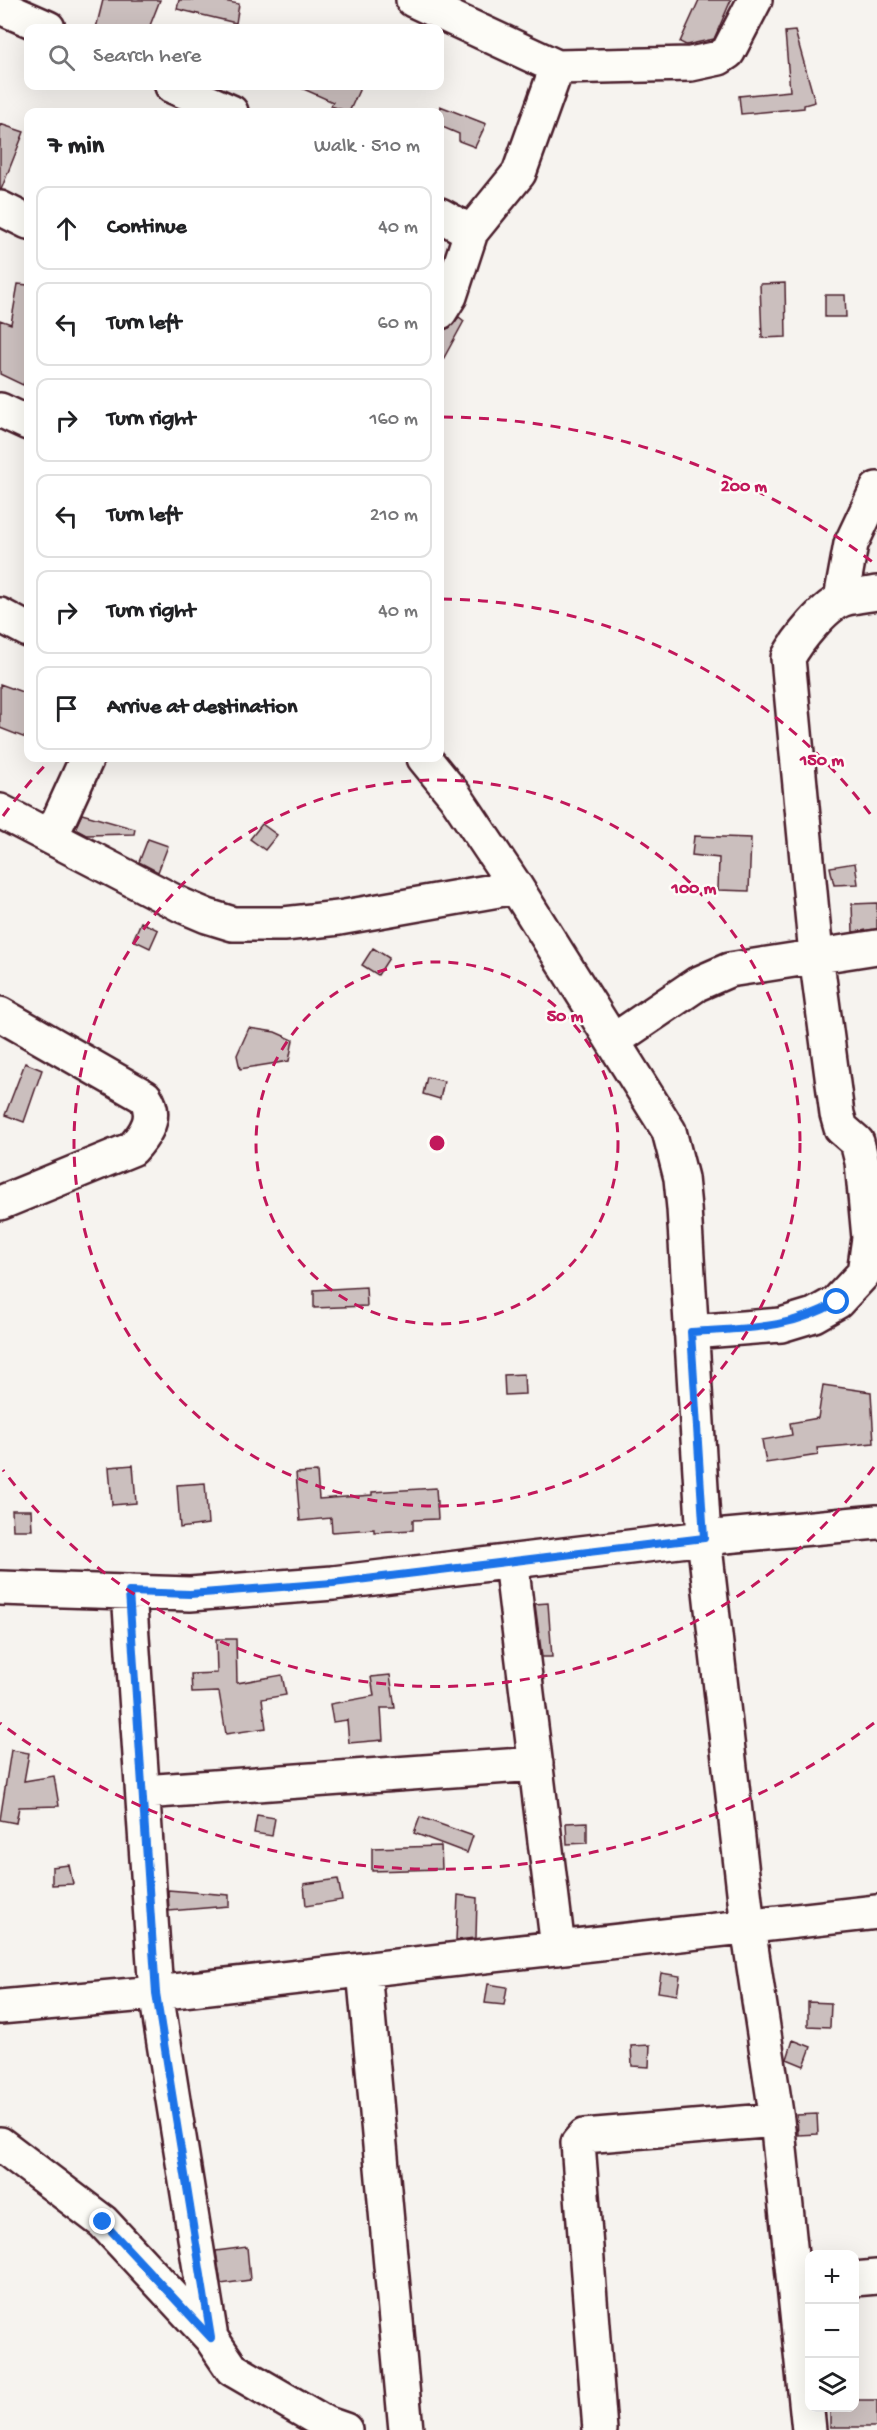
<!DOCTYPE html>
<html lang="en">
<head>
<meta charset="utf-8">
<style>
  :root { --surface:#fff; --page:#f6f6f6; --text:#202124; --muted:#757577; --line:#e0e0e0 }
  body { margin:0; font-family:"Gochi Hand",sans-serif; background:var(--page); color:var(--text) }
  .controls { position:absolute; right:18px; bottom:18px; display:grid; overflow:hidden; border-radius:12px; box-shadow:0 6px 24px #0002 }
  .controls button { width:54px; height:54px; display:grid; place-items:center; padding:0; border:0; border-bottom:2px solid var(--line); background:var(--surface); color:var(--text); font:30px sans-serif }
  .stop { position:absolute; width:18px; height:18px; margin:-14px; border:4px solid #1a73e8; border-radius:50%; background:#fff }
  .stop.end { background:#1a73e8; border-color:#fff; box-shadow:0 2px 6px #0008 }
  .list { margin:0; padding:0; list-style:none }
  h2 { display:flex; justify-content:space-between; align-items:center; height:78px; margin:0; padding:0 24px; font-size:26px }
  h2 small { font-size:20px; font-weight:400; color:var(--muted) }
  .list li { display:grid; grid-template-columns:39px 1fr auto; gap:18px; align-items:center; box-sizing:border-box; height:84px; margin:0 12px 12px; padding:0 12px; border:2px solid var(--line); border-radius:12px }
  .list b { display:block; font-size:22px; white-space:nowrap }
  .list em { font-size:20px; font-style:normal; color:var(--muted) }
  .icon { flex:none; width:33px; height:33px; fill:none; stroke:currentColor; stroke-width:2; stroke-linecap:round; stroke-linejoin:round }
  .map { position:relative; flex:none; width:877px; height:2430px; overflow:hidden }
  .search { position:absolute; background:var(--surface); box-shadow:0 6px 24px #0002; left:24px; top:24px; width:420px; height:66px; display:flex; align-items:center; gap:15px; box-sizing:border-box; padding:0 21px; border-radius:12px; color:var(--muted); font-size:22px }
  .panel { position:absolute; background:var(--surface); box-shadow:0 6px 24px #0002; left:24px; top:108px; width:420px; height:654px; border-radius:12px }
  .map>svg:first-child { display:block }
</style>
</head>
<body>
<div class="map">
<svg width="877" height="2430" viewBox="0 0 877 2430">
  <rect width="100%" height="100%" fill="#f6f3ef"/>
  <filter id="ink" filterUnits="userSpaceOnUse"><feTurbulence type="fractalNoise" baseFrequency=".0167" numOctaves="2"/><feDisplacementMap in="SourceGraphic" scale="12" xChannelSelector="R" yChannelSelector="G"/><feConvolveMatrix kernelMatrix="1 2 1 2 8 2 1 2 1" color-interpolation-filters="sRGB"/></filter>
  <g filter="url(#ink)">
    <!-- building -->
    <path fill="#cbbfbe" stroke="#4a1f2b" stroke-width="1.5" d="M 103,0 L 160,0 L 149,28 L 96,28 Z
      M 179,0 L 218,0 L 239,4 L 236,23 L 177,9 Z
      M 699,0 L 731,0 L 714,39 L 686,45 L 680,42 Z
      M 795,31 L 815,102 L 804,105 L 804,108 L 741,114 L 739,96 L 790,91 L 785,32 Z
      M 297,86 L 361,86 L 349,112 L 331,106 L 333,102 Z
      M 440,106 L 486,124 L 475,147 L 459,141 L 459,134 L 440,126 Z
      M 0,124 L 24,132 L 1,190 L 0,189 Z
      M 785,283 L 786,337 L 762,338 L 760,284 Z
      M 18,284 L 28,285 L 28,374 L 23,385 L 0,374 L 0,320 L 11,324 Z
      M 825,295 L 845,295 L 846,317 L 825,317 Z
      M 459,317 L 464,321 L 440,365 L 440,331 L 449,328 Z
      M 0,684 L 28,694 L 28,739 L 0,728 Z
      M 82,814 L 135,829 L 134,834 L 86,835 L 75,829 Z
      M 262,824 L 277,835 L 265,850 L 250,839 Z
      M 694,836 L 751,838 L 749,891 L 718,890 L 719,858 L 692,855 Z
      M 148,839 L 168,846 L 158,872 L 139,862 Z
      M 855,863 L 858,884 L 834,885 L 830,867 Z
      M 877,903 L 877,929 L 853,932 L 852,904 Z
      M 141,922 L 158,930 L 150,948 L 133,940 Z
      M 373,948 L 389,958 L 378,975 L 362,965 Z
      M 249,1028 L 275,1032 L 293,1040 L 289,1061 L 240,1069 L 237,1055 Z
      M 25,1063 L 42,1070 L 24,1122 L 5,1115 Z
      M 427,1077 L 444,1081 L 440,1099 L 423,1094 Z
      M 366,1287 L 367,1306 L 314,1308 L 314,1290 Z
      M 524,1374 L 525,1394 L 505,1395 L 504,1375 Z
      M 823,1385 L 871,1392 L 874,1443 L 817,1448 L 818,1455 L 766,1463 L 762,1440 L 792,1435 L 790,1423 L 818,1418 Z
      M 133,1465 L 136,1503 L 112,1505 L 109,1467 Z
      M 317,1472 L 319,1499 L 372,1495 L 372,1492 L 436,1488 L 438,1519 L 413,1520 L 413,1530 L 374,1532 L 374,1529 L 332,1532 L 331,1518 L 300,1521 L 296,1473 Z
      M 205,1483 L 208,1524 L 180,1528 L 177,1485 Z
      M 12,1510 L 31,1510 L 32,1530 L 13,1530 Z
      M 548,1603 L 552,1657 L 542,1657 L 535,1604 Z
      M 216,1639 L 236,1639 L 237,1683 L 282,1675 L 286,1695 L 262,1699 L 266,1728 L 226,1734 L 219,1692 L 192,1693 L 191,1674 L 217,1673 Z
      M 390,1675 L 395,1708 L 381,1708 L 383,1740 L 349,1743 L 347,1720 L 333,1722 L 330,1704 L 374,1696 L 371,1677 Z
      M 11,1750 L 29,1753 L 24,1781 L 54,1776 L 59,1806 L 19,1807 L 16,1823 L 0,1820 Z
      M 257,1815 L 275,1818 L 272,1836 L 254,1833 Z
      M 420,1817 L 473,1836 L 467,1853 L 414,1833 Z
      M 587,1822 L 587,1843 L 567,1844 L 566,1823 Z
      M 441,1846 L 442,1869 L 372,1871 L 372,1848 Z
      M 69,1865 L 73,1884 L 52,1885 L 52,1867 Z
      M 338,1879 L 342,1900 L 306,1906 L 304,1884 Z
      M 168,1890 L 229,1895 L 229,1906 L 169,1911 Z
      M 458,1895 L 477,1898 L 476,1938 L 456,1940 Z
      M 661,1973 L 680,1976 L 677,1995 L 658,1992 Z
      M 488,1984 L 507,1987 L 504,2005 L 485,2003 Z
      M 808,2002 L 831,2003 L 830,2027 L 808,2026 Z
      M 793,2040 L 811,2047 L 804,2066 L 787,2059 Z
      M 650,2045 L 649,2067 L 632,2066 L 631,2046 Z
      M 817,2114 L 818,2134 L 798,2135 L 797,2115 Z
      M 247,2247 L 250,2280 L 221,2284 L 216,2251 Z
      M 855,2400 L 877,2400 L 877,2427 L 830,2427 L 830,2408 L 855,2408 Z"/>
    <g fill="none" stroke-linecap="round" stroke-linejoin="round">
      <defs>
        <path id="minor" d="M 413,0 L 557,67 L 691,64 L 719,58 L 728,52 L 755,0
          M 0,7 L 48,28
          M 172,86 L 231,112
          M 0,208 L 28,222
          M 440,215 L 471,232
          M 440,312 L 450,296 L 471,232 L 519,173 L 557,67
          M 0,410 L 28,423
          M 841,599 L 851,544 L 877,489
          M 0,615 L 28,630
          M 424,758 L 455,796 L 516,887 L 669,1131 L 681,1178 L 684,1208 L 704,1538 L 877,1522
          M 0,811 L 181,905 L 207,916 L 233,924 L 284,924 L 339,918 L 516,887
          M 51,837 L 87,758
          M 0,1014 L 145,1097 C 158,1116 146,1134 132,1149 L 0,1203
          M 613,1041 L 697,984 L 729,970 L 877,947
          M 691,1332 L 781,1325 L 814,1315 L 837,1302 L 864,1273 L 869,1238 L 862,1162 L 857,1142 L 841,1128 L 837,1114 L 816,955 L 788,658 C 797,641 825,605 844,599 C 854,596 866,595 877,593
          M 511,1562 L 558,1948
          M 0,1588 L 190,1594 L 333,1583 L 704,1538 L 748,1927 L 777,2120 L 809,2430
          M 129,1592 L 156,1993 L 211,2338
          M 143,1792 L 536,1764
          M 364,1970 L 406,2430
          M 0,2007 L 156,1993 L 877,1912
          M 0,2144 L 103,2222 L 211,2338 L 232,2369 L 325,2423 L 345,2430
          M 854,2279 L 877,2277
          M 600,2430 L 578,2143 L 584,2136 L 777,2120"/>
      </defs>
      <!-- minor casing -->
      <use href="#minor" stroke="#4a1f2b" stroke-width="38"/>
      <!-- minor -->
      <use href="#minor" stroke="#fdfcf7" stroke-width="33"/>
    </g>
  </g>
  <g fill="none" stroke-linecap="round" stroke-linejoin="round" filter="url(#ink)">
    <!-- route -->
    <path stroke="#1a73e8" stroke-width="8" d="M 103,2222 L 211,2338 L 156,1993 L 129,1592 L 190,1594 L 333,1583 L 704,1538 L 691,1332 C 745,1328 789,1330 837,1302"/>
  </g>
  <!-- distance rings -->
  <g fill="none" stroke="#c2185b" stroke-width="3" stroke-dasharray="10 8">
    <circle cx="437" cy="1143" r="181"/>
    <circle cx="437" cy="1143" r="363"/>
    <path d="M874 1467A544 544 0 0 1 3 1470M3 816A544 544 0 0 1 52 758M442 599A544 544 0 0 1 874 819"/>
    <path d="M874 1723A726 726 0 0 1 0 1723M443 417A726 726 0 0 1 874 563"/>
  </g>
  <circle cx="437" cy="1143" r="9" fill="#c2185b" stroke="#fdfcf7" stroke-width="3"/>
  <g font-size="18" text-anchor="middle" font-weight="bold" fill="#c2185b" stroke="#fdfcf7" stroke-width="5" stroke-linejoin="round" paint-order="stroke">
    <text x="744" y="491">200 m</text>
    <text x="822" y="765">150 m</text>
    <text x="694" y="893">100 m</text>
    <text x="565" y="1021">50 m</text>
  </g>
</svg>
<div class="controls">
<button>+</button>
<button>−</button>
<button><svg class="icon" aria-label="layers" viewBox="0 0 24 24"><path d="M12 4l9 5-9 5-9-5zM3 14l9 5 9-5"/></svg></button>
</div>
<div class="stop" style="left:837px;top:1302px"></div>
<div class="stop end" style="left:103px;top:2222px"></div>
<div class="search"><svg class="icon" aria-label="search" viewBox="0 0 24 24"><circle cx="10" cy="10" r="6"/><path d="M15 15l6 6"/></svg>Search here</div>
<section class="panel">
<h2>7 min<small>Walk · 510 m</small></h2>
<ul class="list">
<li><svg class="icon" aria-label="ahead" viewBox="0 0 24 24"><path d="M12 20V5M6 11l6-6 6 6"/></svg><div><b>Continue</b></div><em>40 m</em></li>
<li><svg class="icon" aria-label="left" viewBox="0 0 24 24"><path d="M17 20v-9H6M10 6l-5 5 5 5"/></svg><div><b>Turn left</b></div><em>60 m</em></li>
<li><svg class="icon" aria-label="right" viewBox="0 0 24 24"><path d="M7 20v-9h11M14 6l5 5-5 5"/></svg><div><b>Turn right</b></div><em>160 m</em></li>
<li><svg class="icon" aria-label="left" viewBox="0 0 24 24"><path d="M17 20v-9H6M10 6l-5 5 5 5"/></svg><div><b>Turn left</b></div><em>210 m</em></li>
<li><svg class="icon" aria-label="right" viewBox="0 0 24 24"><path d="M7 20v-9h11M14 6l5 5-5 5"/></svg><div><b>Turn right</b></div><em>40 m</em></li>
<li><svg class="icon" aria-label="arrive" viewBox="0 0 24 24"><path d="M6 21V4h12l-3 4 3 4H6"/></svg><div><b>Arrive at destination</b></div></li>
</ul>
</section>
</div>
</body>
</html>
